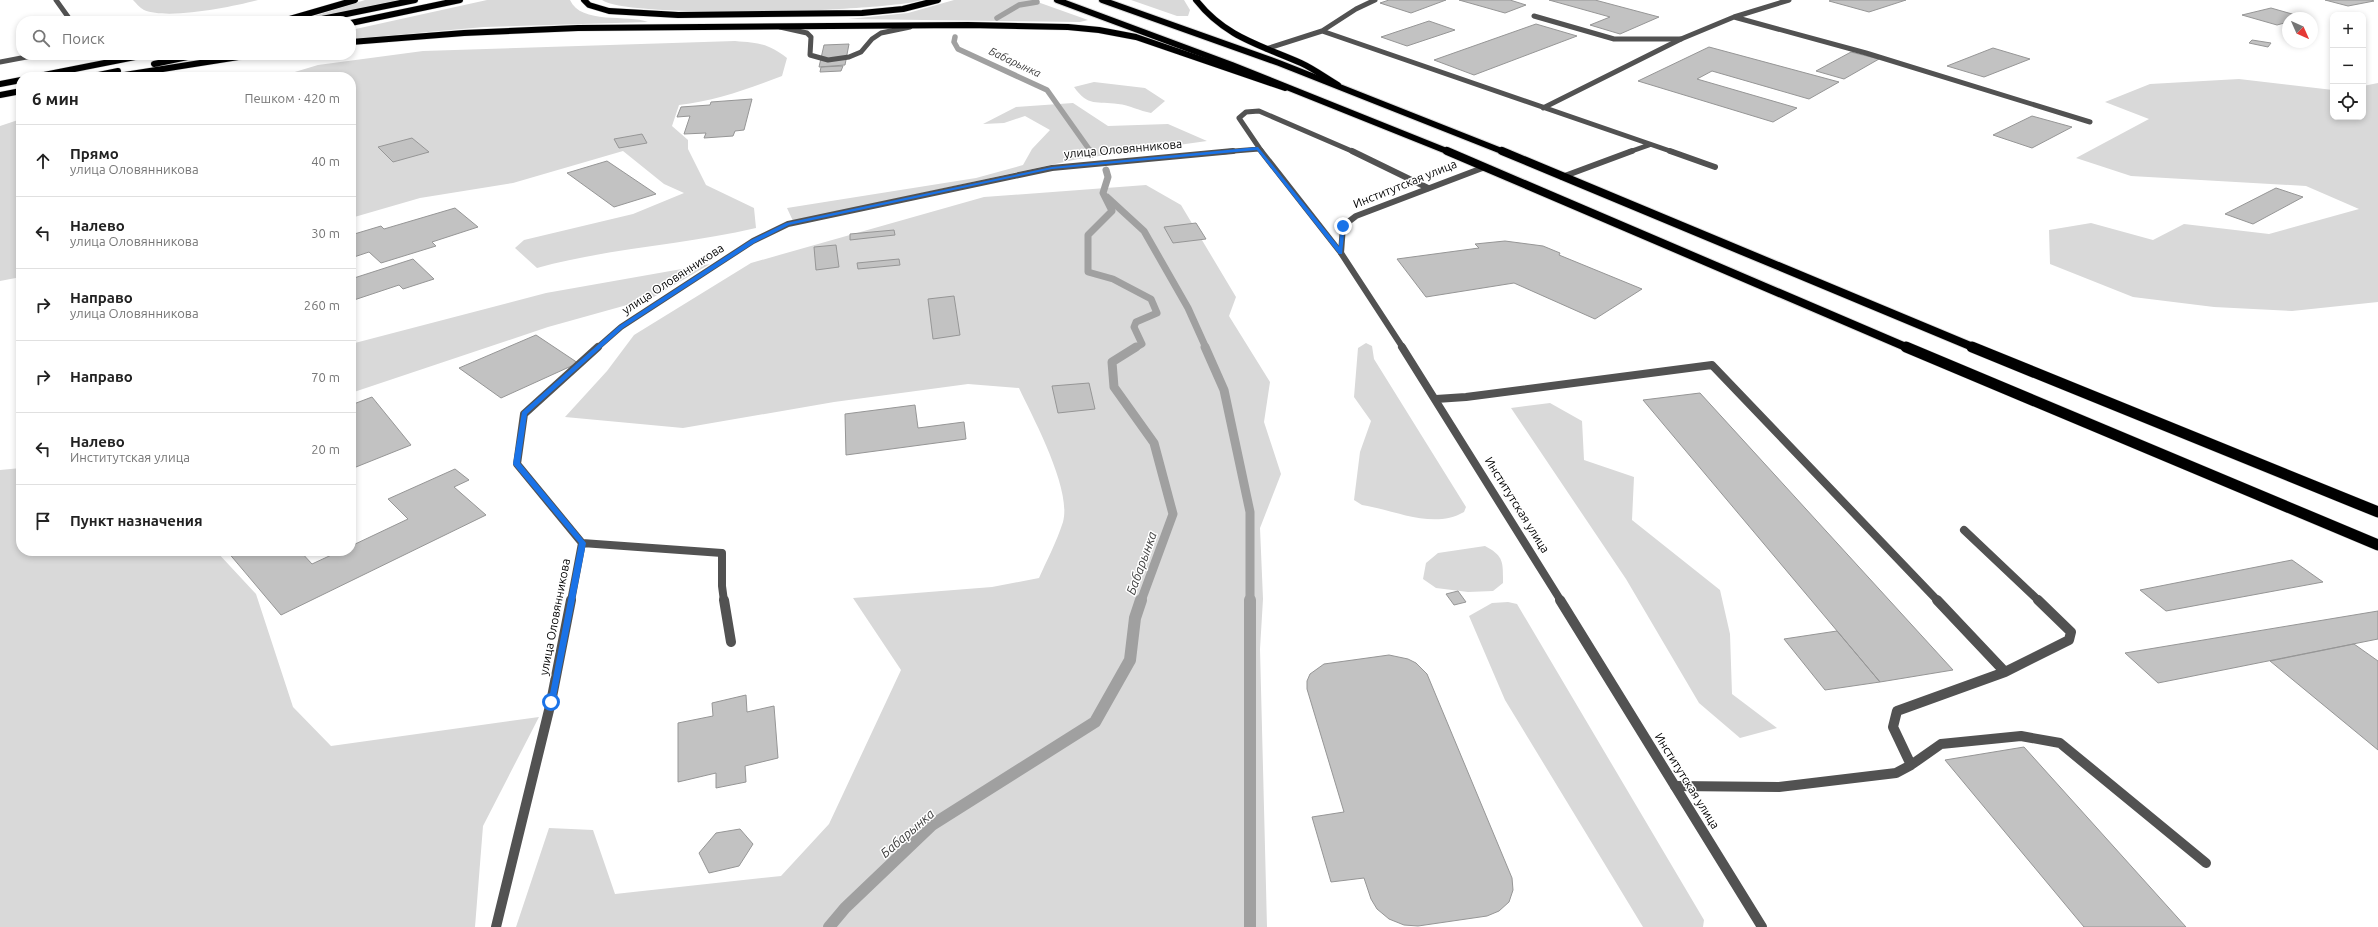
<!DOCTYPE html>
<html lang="ru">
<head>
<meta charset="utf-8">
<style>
  :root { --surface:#fff; --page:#f6f6f6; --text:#222; --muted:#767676; --line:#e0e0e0 }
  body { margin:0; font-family:Ubuntu,sans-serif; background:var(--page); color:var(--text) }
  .controls { position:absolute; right:12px; top:12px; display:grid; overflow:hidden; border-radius:8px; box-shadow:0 2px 6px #0003 }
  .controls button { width:36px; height:36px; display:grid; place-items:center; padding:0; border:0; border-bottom:1px solid var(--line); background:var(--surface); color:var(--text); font:20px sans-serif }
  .compass { position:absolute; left:2282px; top:12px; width:36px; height:36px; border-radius:50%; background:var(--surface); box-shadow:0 2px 6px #0003; rotate:135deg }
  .stop { position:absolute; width:12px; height:12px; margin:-9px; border:3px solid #1a73e8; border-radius:50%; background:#fff }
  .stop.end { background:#1a73e8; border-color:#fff; box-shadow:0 1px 4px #0008 }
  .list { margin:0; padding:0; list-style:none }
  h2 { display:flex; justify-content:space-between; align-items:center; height:52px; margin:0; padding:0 16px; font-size:17px }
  h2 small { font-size:13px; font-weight:400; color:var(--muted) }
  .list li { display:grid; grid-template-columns:26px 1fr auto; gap:12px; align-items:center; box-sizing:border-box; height:72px; padding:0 16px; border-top:1px solid var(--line) }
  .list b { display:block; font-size:15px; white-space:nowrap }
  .list p { margin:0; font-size:13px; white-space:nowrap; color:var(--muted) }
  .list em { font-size:13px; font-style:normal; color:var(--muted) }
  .icon { flex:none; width:22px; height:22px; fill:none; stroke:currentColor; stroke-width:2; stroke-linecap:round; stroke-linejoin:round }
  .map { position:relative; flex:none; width:2378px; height:927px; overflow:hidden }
  .search { position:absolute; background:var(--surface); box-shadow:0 2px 6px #0003; left:16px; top:16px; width:340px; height:44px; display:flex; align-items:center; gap:10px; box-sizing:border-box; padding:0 14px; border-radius:16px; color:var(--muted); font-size:15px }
  .panel { position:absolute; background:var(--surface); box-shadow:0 2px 6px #0003; left:16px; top:72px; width:340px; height:484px; border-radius:16px }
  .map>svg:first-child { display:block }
</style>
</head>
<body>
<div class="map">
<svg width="2378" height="927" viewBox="0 0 2378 927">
  <rect width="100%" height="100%" fill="#fff"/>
  <!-- green -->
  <path fill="#d9d9d9" d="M 133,0 L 258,0 C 232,7 168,20 144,10 C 140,8 136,3 133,0 Z
    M 365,0 L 399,0 L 308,19 L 308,18 Z
    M 487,0 L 570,0 C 581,25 628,14 648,22 L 484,27 L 351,39 L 351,30 Z
    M 602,0 L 922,0 C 885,12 628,19 602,0 Z
    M 954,0 L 1032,0 L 1088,20 L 1080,22 L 848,19 L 908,13 Z
    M 1131,0 L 1184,0 L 1190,10 L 1188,16 L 1177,16 Z
    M 735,41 C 758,43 768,43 787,58 L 782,76 C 748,89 715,101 679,105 L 672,126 L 688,140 L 688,149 L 706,185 L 754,208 L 756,228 C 684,245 609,248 537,268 L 515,248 L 524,240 L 633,214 L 684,193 L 664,184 L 623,151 L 513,183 L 420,198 L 351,218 L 351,77 L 278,77 L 318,65 L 423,51 Z
    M 2239,79 L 2333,90 L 2333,117 L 2363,117 L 2363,86 L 2378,83 L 2378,302 L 2292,311 L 2214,307 L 2133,297 L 2050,264 L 2049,230 L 2091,223 L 2153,240 L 2184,224 L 2269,234 L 2359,209 L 2306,186 L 2131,176 L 2076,158 L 2149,119 L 2105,102 L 2150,84 Z
    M 1094,82 L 1145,88 L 1165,101 L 1151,113 C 1140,111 1129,105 1118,104 C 1097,101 1088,107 1074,87 Z
    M 1073,103 L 1108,126 L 1168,124 L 1207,141 L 1078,159 L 793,221 L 787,208 L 976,178 L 1023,165 L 1032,149 L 1050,130 L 1025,116 L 1004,123 L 983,124 L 1016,107 Z
    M 21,119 L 21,277 L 0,281 L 0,126 Z
    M 1146,185 L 1181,205 L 1236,297 L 1229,316 L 1270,382 L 1264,422 L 1281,474 L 1260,528 L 1263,599 L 1260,649 L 1267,927 L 516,927 L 549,828 L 593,830 L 615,894 L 781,876 L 829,824 L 901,670 L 853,598 L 992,587 L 1039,578 C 1047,560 1057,541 1063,522 C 1072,489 1033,418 1019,388 L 968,384 L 834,402 L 683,428 L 565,417 L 607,371 L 634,335 L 751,263 L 984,197 Z
    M 710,264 L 652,298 L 548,327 L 351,393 L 351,344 L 546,293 Z
    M 1366,343 L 1372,346 L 1374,359 L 1466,507 L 1464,512 C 1433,530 1395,510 1362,505 L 1354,500 L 1360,452 L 1371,421 L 1354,397 L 1358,348 Z
    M 1550,403 L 1582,421 L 1584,460 L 1634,477 L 1632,520 L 1720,590 L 1730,634 L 1732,694 L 1777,728 L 1740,738 L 1699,703 L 1626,579 L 1511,408 Z
    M 21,468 L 21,551 L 216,551 L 256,594 L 293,707 L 331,746 L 539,717 L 483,826 L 475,927 L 0,927 L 0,470 Z
    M 1485,546 C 1504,556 1503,562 1503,583 L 1493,591 L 1468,592 L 1436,588 L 1423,579 L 1426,563 L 1438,553 Z
    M 1508,602 L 1517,604 L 1704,920 L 1703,927 L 1643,927 L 1505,700 L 1469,616 L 1492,603 Z"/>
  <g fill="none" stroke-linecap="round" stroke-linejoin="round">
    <!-- stream-far3 -->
    <path stroke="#a0a0a0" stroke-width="5.5" d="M 997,18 L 1019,5 L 1037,2
      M 955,37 L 954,42 L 958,49 L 1047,90 L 1091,152"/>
    <!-- stream-far2 -->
    <path stroke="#a0a0a0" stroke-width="7" d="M 1090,151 L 1092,154
      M 1106,170 L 1108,177 L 1103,193 L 1112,211 L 1088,235 L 1088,272 L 1113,279 L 1151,299 L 1157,313 L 1136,322 L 1134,327 L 1142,344 L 1135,348
      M 1107,197 L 1144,231 L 1188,308 L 1206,348"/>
    <!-- stream-far1 -->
    <path stroke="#a0a0a0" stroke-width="9" d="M 1136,347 L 1112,362 L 1114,387 L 1154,443 L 1173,514 L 1141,601
      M 1205,347 L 1224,390 L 1250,512 L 1250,601"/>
    <!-- stream -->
    <path stroke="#a0a0a0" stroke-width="12" d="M 1250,600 L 1250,927
      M 829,927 L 845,908 L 932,825 L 1095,722 L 1130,660 L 1135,618 L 1141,600"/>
  </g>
  <!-- building -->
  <path fill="#c2c2c2" stroke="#969696" d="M 1389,0 L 1446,0 L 1411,13 L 1380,3 Z
    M 1459,0 L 1510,0 L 1526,5 L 1505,13 Z
    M 1549,0 L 1595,0 L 1659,17 L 1620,34 L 1590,25 L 1610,17 Z
    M 1906,0 L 1869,12 L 1829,1 L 1831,0 Z
    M 2325,0 L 2371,0 L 2374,1 L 2348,6 Z
    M 2271,8 L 2306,18 L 2288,18 L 2288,22 L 2277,25 L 2242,15 Z
    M 1429,21 L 1455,30 L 1407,46 L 1381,37 Z
    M 1536,24 L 1577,36 L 1474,75 L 1434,60 Z
    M 2252,40 L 2271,43 L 2268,47 L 2249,43 Z
    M 849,44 L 845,65 L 819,67 L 824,45 Z
    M 1709,47 L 1839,82 L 1809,99 L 1712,71 L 1697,79 L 1797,108 L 1773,122 L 1638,81 Z
    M 1993,48 L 2030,59 L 1984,77 L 1947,66 Z
    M 1851,52 L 1879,59 L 1844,79 L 1816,71 Z
    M 843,66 L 841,71 L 820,72 L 821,67 Z
    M 752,99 L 744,130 L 735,131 L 733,136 L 704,138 L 706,133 L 684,134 L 690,116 L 677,117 L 681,107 L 710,105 L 711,102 Z
    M 2032,116 L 2072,127 L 2032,148 L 1993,135 Z
    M 642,134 L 647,143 L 619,148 L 614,139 Z
    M 412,138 L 429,152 L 393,162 L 378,147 Z
    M 607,161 L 656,194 L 614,207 L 567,173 Z
    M 2276,188 L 2303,197 L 2253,224 L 2225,214 Z
    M 455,208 L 478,227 L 432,242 L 436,246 L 381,263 L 369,252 L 351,258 L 351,235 L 381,226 L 384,229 Z
    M 1196,223 L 1206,239 L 1173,243 L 1164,227 Z
    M 894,230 L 895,235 L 850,240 L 850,234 Z
    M 1505,241 L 1543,246 L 1560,253 L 1559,255 L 1642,289 L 1595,319 L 1514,283 L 1426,297 L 1397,259 L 1479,248 L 1475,244 Z
    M 836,245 L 839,267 L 816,270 L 814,247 Z
    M 413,259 L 434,279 L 403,289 L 399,285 L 351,301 L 351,279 Z
    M 899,259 L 900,265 L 858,269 L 857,263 Z
    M 954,296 L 960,335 L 933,339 L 928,299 Z
    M 536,335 L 578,363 L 501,398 L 459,368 Z
    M 1089,383 L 1095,409 L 1058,413 L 1052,386 Z
    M 1700,393 L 1953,670 L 1880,682 L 1643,400 Z
    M 372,397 L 411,445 L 351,469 L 351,405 Z
    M 915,405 L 918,428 L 964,422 L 966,439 L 846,455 L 845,414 Z
    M 455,469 L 469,480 L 454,487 L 486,515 L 281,615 L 227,551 L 300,551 L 312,564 L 340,551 L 351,551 L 351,546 L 408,519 L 388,499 Z
    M 2292,560 L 2323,582 L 2166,611 L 2140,590 Z
    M 1458,591 L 1466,602 L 1454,605 L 1446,594 Z
    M 2378,611 L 2378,639 L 2158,683 L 2125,653 Z
    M 1837,631 L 1880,682 L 1825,690 L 1784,639 Z
    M 2354,644 L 2378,661 L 2378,750 L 2270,661 Z
    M 1389,655 L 1408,659 L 1416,663 L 1427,674 L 1512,878 L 1513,890 L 1509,902 L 1499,911 L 1487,916 L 1418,926 L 1404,925 L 1389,919 L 1377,909 L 1371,899 L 1364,878 L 1331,882 L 1312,817 L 1344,812 L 1307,689 L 1307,681 L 1310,674 L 1324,664 Z
    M 746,695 L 747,712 L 774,706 L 778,758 L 745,766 L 746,782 L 716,788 L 716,773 L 678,782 L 678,723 L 713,716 L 712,703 Z
    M 2024,747 L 2186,927 L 2084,927 L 1945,760 Z
    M 740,829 L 753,844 L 739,866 L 709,873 L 699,853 L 716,833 Z"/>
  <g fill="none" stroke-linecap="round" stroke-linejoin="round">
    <defs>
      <path id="primary" d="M 584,0 L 589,5 L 609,11 L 678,15 L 862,13 L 903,9 L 938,0
        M 1196,0 C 1225,37 1260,45 1301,63 C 1314,69 1326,78 1338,85
        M 283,21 L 355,0
        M 312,21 L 415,0
        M 351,23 L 460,0
        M 351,42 L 464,33 L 578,28 L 968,25 L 1068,27 L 1099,30 L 1136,37 L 1285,88
        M 154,64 L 197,55
        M 34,77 L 145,55
        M 89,77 L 118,71
        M 112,77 L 251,55
        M 0,84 L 21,80
        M 0,95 L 21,91"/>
      <path id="trunk-far2" d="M 1057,0 L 1232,65 L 1449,152
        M 1102,0 L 1279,63 L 1504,152"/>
      <path id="trunk-far1" d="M 1447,151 L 1908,348
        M 1502,151 L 1975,348"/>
      <path id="trunk" d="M 1906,347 L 2378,545
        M 1972,347 L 2378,512"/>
    </defs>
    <!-- primary casing -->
    <use href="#primary" stroke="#dbdbdb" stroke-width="7"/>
    <!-- trunk-far2 casing -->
    <use href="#trunk-far2" stroke="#dbdbdb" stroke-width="8"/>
    <!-- trunk-far1 casing -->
    <use href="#trunk-far1" stroke="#dbdbdb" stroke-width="10"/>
    <!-- trunk casing -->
    <use href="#trunk" stroke="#dbdbdb" stroke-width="12"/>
    <!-- service-far3 -->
    <path stroke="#525252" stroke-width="5" d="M 56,0 L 71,21
      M 1534,16 L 1614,39 L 1681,39
      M 780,27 L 807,33 L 811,37 L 810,55 L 828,60 L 849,57 L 861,52 L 872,39 L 881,33 L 910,27
      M 0,62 L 37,55
      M 1222,152 L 1259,149
      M 1262,152 L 1239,118 L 1246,112 L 1259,111 L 1354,152"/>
    <!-- service-far2 -->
    <path stroke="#525252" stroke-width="6" d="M 1261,151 L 1341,253
      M 1352,151 L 1428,188
      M 597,348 L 621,327 L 753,241 L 788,224 L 1052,168 L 1233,151"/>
    <!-- service-far1 -->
    <path stroke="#525252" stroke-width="8" d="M 1436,399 L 1466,397 L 1712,365 L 1938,601
      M 1964,530 L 2039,601
      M 582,543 L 722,553 L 722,586 L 724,601
      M 571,601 L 582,543 L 517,464 L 524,414 L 598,347"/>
    <!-- service -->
    <path stroke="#525252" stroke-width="10" d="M 724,600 L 731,642
      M 2005,672 L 2069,640 L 2071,632 L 2038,600
      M 1911,765 L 1941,744 L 2021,736 L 2060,743 L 2206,863
      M 1675,786 L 1779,787 L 1896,773 L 1911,765 L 1893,727 L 1897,711 L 2005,672 L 1937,600
      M 496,927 L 551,702 L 571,600"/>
    <!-- minor-far1 -->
    <path stroke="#525252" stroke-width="5" d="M 1734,17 L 1866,53 L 2090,122
      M 1322,31 L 1673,152
      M 1266,49 L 1322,31 L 1356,9 L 1375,0
      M 1543,108 L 1681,39 L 1734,17 L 1789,0
      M 1629,152 L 1649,145"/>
    <!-- minor -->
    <path stroke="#525252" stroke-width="6" d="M 1670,151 L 1715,167
      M 1562,177 L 1632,151"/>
    <!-- tertiary-far2 -->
    <path stroke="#525252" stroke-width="6" d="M 1403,348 L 1341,253 L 1343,226 L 1356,216 L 1485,167"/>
    <!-- tertiary-far1 -->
    <path stroke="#525252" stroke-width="8" d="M 1402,347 L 1561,601"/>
    <!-- tertiary -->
    <path stroke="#525252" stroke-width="10" d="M 1560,600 L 1762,927"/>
    <!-- primary -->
    <use href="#primary" stroke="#000" stroke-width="6"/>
    <!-- trunk-far2 -->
    <use href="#trunk-far2" stroke="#000" stroke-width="6"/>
    <!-- trunk-far1 -->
    <use href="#trunk-far1" stroke="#000" stroke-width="8"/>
    <!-- trunk -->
    <use href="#trunk" stroke="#000" stroke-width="11"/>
  </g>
  <!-- route -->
  <path fill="#1a73e8" d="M 1258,147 L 1339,247 L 1341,226 L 1345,225 L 1342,254 L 1339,254 L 1257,150 L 1052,169 L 789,225 L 754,243 L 623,328 L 527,414 L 520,463 L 586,543 L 555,702 L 554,704 L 548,704 L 579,543 L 513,464 L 522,412 L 619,326 L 751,240 L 786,223 L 1052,167 Z"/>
  <g text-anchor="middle" stroke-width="3" stroke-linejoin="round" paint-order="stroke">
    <!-- far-water labels -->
    <g font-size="11" font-style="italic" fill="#414141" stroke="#fff">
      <text transform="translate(1015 62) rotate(25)" y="4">Бабарынка</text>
    </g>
    <!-- street labels -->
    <g font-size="12" fill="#000" stroke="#fff">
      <text transform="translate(1123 149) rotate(-5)" y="4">улица Оловянникова</text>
      <text transform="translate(1405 184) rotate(-22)" y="4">Институтская улица</text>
      <text transform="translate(673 279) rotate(-33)" y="4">улица Оловянникова</text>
      <text transform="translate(1517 505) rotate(58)" y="4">Институтская улица</text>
      <text transform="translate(555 617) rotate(-79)" y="4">улица Оловянникова</text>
      <text transform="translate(1687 781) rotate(58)" y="4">Институтская улица</text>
    </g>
    <!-- water labels -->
    <g font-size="13" font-style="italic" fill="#414141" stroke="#fff">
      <text transform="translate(1141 563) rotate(-70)" y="5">Бабарынка</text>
      <text transform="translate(907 833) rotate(-41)" y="5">Бабарынка</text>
    </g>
  </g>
</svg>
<div class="controls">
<button>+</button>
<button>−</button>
<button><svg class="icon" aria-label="locate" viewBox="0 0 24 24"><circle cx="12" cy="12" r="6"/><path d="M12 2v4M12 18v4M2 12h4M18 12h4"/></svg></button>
</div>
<svg class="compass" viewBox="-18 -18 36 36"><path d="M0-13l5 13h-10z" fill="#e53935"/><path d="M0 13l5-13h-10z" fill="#767676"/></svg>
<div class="stop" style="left:551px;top:702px"></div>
<div class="stop end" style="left:1343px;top:226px"></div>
<div class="search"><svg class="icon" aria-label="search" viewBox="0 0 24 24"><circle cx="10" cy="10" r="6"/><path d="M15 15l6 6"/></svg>Поиск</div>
<section class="panel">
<h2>6 мин<small>Пешком · 420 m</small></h2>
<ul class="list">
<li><svg class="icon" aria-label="ahead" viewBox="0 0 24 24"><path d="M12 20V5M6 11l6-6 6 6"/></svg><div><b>Прямо</b><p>улица Оловянникова</p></div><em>40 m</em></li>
<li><svg class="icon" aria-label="left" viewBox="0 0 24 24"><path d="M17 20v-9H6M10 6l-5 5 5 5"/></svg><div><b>Налево</b><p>улица Оловянникова</p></div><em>30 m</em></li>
<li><svg class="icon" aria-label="right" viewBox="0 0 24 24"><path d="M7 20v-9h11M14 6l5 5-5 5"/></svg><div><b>Направо</b><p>улица Оловянникова</p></div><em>260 m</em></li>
<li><svg class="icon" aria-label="right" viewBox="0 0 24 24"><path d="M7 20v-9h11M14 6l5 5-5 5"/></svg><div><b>Направо</b></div><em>70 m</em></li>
<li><svg class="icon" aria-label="left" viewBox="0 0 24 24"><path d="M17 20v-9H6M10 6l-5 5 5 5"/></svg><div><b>Налево</b><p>Институтская улица</p></div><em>20 m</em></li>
<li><svg class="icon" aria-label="arrive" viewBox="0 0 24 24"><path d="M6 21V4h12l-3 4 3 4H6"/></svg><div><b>Пункт назначения</b></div></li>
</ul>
</section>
</div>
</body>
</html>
